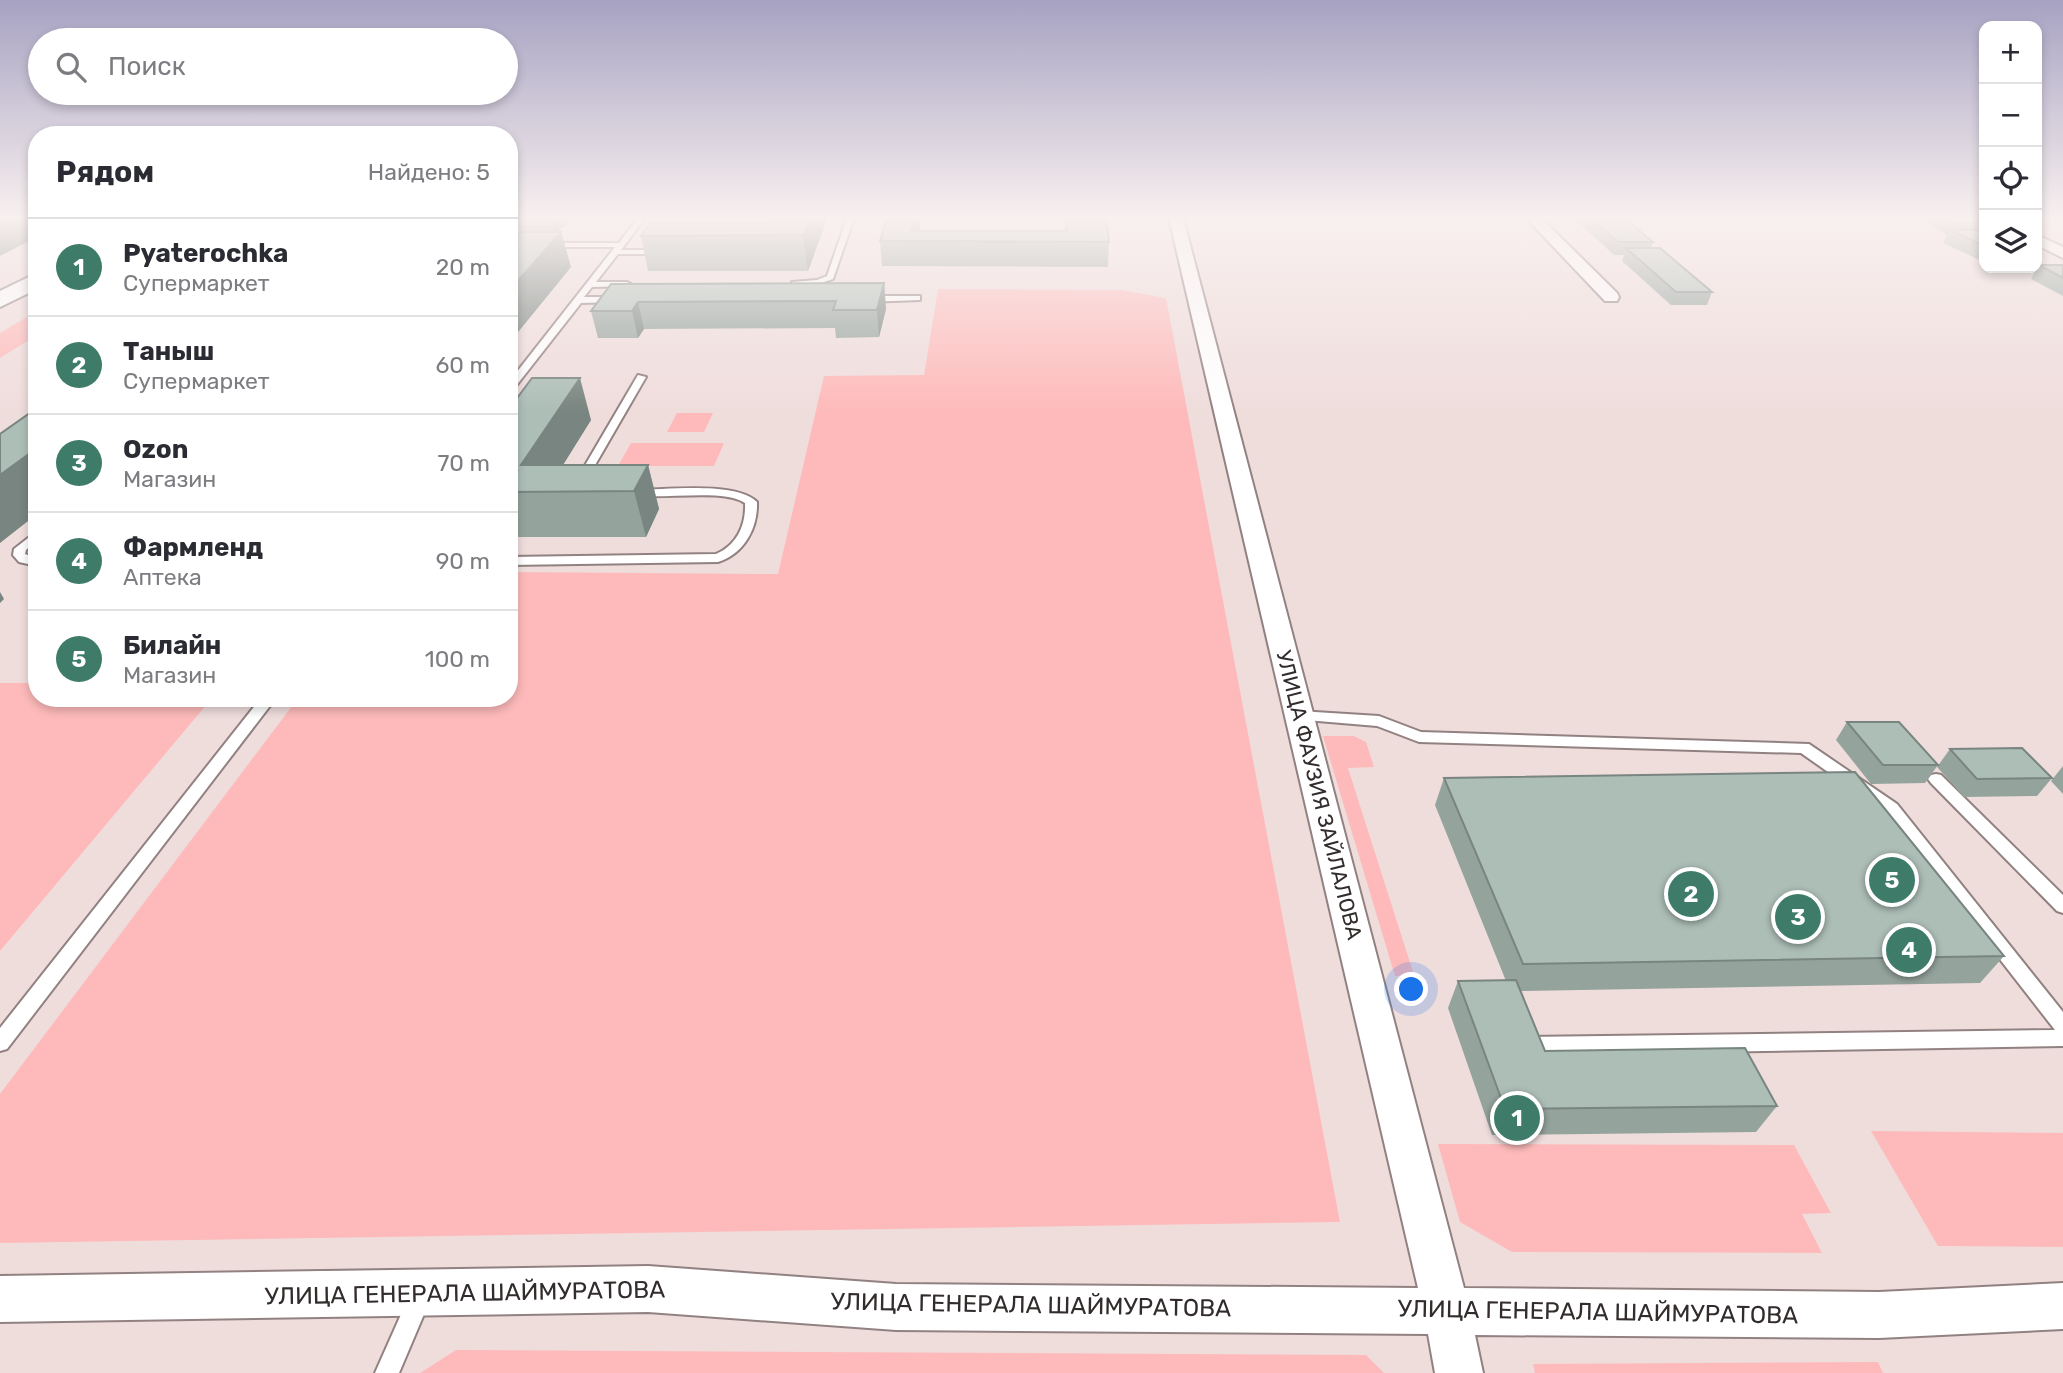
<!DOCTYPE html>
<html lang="ru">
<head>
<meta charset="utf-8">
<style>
  :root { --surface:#fff; --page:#f7f7f7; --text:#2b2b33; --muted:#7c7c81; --line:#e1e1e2; --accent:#3e7c69 }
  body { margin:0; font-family:Rubik,sans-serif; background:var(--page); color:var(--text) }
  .controls { position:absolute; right:21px; top:21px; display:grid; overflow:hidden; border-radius:14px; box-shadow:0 4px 10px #0003 }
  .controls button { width:63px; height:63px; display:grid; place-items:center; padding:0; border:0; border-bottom:2px solid var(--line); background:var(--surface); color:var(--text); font:35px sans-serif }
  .you { position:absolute; left:1412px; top:990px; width:24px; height:24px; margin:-18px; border:5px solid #fff; border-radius:50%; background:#1a73e8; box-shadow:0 0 0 10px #1a73e833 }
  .badge { display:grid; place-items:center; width:46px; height:46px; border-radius:50%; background:var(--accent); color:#fff; font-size:23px; font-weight:700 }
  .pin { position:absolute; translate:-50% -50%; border:4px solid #fff; box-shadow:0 2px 7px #0006 }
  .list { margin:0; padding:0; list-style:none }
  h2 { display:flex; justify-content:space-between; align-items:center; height:91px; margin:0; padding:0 28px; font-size:30px }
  h2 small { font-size:23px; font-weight:400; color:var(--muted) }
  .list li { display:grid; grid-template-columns:46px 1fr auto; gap:21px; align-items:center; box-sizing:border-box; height:98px; padding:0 28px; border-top:2px solid var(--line) }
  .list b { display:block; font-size:26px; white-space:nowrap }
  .list p { margin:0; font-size:23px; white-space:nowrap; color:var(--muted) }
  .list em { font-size:23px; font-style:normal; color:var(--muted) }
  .icon { flex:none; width:38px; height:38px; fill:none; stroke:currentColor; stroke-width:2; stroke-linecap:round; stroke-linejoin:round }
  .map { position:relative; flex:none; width:2063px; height:1373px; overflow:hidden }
  .search { position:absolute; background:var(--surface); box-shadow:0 4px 10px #0003; left:28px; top:28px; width:490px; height:77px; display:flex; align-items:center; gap:18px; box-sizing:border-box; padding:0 24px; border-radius:38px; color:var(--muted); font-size:26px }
  .panel { position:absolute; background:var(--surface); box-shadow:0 4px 10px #0003; left:28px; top:126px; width:490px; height:581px; border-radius:28px }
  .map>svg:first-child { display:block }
</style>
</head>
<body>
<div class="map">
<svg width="2063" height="1373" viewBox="0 0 2063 1373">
  <rect width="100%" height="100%" fill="#efdddc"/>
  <!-- green -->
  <path fill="#febaba" d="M 938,289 L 1121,290 L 1166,298 L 1340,1222 L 0,1243 L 0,1094 L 298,698 L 509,698 L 509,572 L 778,574 L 824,376 L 924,375 Z
    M 37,311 L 37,335 L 0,358 L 0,333 Z
    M 677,413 L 713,413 L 704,432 L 667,432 Z
    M 631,443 L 724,443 L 714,466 L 618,466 Z
    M 0,683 L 37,683 L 37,698 L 212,698 L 0,951 Z
    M 1323,736 L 1354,736 L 1366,742 L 1374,767 L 1348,768 L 1414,975 L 1395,976 Z
    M 1871,1131 L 2063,1133 L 2063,1247 L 1938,1246 Z
    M 1438,1144 L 1794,1145 L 1831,1213 L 1802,1214 L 1822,1253 L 1512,1252 L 1460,1222 Z
    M 456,1350 L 1366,1355 L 1384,1373 L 420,1373 Z
    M 1878,1362 L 1883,1373 L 1535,1373 L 1533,1364 Z"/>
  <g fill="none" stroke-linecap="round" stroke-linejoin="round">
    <defs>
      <path id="service" d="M 638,218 L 645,218 L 621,250 L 663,250 L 667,252 L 666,254 L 618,254 L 596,282 L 627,282 L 631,284 L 630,286 L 592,287 L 584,297 L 618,297 L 621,298 L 621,302 L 581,303 L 512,391 L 509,392 L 509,382 L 615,247 L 509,247 L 509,243 L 619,243 Z
        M 847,218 L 854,218 L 833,279 L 818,284 L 792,286 L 792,282 L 817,280 L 827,276 Z
        M 917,296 L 920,296 L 920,300 L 866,302 L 862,299 L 866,296 Z
        M 638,375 L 646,377 L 587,479 L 582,482 L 578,481 L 577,479 Z
        M 636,490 C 665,490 736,481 757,502 C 758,528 744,554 718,562 L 509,565 L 509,557 L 716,554 C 737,545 746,525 745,503 C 724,488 661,500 632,495 L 630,493 Z
        M 37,531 L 37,540 L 26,550 L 25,554 L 37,558 L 37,566 L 19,562 L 13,555 L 14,549 Z
        M 261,698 L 276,698 L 7,1049 L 0,1051 L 0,1028 Z
        M 1299,711 L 1379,716 L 1421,732 L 1809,744 L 1897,804 L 2063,1012 L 2063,1046 L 1525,1055 L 1518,1052 L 1515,1046 L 1518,1040 L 1525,1037 L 2055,1030 L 1885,812 L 1801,753 L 1419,742 L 1377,726 L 1294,719 L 1292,716 L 1294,713 Z
        M 1936,774 L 1941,775 L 2063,895 L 2063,913 L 2057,911 L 1931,783 L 1928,779 L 1931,775 Z
        M 419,1289 L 427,1292 L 430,1300 L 399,1373 L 375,1373 L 411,1292 Z"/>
      <path id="minor" d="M 1169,218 L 1183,218 L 1464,1288 L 1879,1292 L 2063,1283 L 2063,1329 L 1879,1338 L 1475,1335 L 1483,1373 L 1435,1373 L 1428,1334 L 896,1330 L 648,1312 L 0,1322 L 0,1276 L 648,1266 L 896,1284 L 1418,1288 Z
        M 1526,218 L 1541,218 L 1617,293 L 1619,297 L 1617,301 L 1605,301 Z
        M 2037,235 L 2063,247 L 2063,258 L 2037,245 Z"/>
      <path id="secondary" d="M 37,273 L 37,289 L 0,307 L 0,291 Z"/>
    </defs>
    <!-- service casing -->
    <use href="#service" stroke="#928181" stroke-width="4"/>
    <!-- minor casing -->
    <use href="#minor" stroke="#928181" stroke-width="4"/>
    <!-- secondary casing -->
    <use href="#secondary" stroke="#928181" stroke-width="4"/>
    <!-- service -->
    <use href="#service" fill="#fff" fill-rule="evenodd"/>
    <!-- minor -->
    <use href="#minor" fill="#fff" fill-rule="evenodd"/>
    <!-- secondary -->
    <use href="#secondary" fill="#fff" fill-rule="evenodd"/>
  </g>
  <!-- wall -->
  <path fill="#95a39d" d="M 509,218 L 571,220 L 557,232 L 561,232 L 571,267 L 509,343 L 509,245 L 529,232 L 509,231 Z
    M 772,218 L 826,218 L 826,222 L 808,271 L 648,271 L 641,236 L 770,223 Z
    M 887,218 L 922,218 L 918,231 L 1065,231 L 1065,218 L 1106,218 L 1109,242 L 1108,267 L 882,266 L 880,241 Z
    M 1579,218 L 1624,218 L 1653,242 L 1651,248 L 1712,292 L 1707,305 L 1671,305 L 1622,261 L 1624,255 L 1614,255 L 1578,222 Z
    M 1918,218 L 1974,218 L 1983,223 L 1980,230 L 1984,230 L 1984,262 L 1943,243 L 1947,235 Z
    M 2048,218 L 2063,218 L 2063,222 L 2057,222 Z
    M 2039,265 L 2063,265 L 2063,296 L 2031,279 Z
    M 884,283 L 886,309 L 879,337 L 836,338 L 835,328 L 644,329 L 638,338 L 598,338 L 591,311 L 611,284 Z
    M 509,409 L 591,420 L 563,465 L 648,465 L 659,509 L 646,537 L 518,537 L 511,516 L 509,516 Z
    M 1847,722 L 1938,765 L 1925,783 L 1871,784 L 1836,740 Z
    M 1950,749 L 2052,778 L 2037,796 L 1964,797 L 1937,767 Z
    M 2063,766 L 2063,794 L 2051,781 Z
    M 1444,778 L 2004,956 L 1980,983 L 1520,991 L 1545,1051 L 1777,1106 L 1756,1132 L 1492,1135 L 1448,1008 L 1458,981 L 1506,981 L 1435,805 Z"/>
  <!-- shaded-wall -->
  <path fill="#798580" d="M 0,218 L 34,218 L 37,223 L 37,237 L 0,256 Z
    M 555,218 L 571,218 L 571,220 L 554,234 L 551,222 Z
    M 811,218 L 826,218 L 826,222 L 808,271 L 803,235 Z
    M 914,218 L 922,218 L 916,242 L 911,231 Z
    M 561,232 L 571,267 L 509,343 L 509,291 Z
    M 884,283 L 886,309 L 879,337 L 877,310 Z
    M 638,302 L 644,329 L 638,338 L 632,311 Z
    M 580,378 L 591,420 L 546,492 L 521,465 Z
    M 37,448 L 37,514 L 0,543 L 0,475 Z
    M 648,465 L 659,509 L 646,537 L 634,491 Z
    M 0,592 L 4,599 L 0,603 Z"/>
  <!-- building -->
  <path fill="#adbeb7" stroke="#798580" stroke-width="2" d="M 509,218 L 555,218 L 551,222 Z
    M 772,218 L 811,218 L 803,235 L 641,236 L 650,223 L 770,223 Z
    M 887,218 L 914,218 L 911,231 L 1067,231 L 1066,218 L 1106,218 L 1109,242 L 880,241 Z
    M 1591,218 L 1624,218 L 1653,242 L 1618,242 Z
    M 1946,218 L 1974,218 L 1983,223 L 1955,223 Z
    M 1950,230 L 1984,230 L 1984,246 Z
    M 521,232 L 561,232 L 509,291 L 509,245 Z
    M 1626,248 L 1660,248 L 1712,292 L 1676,292 Z
    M 2039,265 L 2063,265 L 2063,278 Z
    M 884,283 L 877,310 L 833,310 L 836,301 L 638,302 L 632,311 L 591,311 L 611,284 Z
    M 532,378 L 580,378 L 521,465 L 648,465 L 634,491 L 509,492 L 509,482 L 517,471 L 509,471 L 509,409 Z
    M 37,408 L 37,448 L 0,475 L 0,434 Z
    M 1847,722 L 1899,722 L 1938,765 L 1883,765 Z
    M 2022,748 L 2052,778 L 1977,779 L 1950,749 Z
    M 1855,772 L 2004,956 L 1523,964 L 1444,778 Z
    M 1516,980 L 1545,1051 L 1745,1048 L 1777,1106 L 1505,1109 L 1458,981 Z"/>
  <!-- sky -->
  <linearGradient id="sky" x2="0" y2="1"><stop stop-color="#a7a2c2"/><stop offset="0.53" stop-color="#f8f0ef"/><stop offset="1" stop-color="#f8f0ef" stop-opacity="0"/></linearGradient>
  <rect width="2063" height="411" fill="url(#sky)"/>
  <g text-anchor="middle" stroke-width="5" stroke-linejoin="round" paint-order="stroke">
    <!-- street labels -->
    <g font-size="21" fill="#332c2c" stroke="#fff">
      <text transform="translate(1319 795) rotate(76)" y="7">УЛИЦА ФАУЗИЯ ЗАЙЛАЛОВА</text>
    </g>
    <!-- near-street labels -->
    <g font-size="24" fill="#332c2c" stroke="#fff">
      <text transform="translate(465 1293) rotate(-1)" y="8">УЛИЦА ГЕНЕРАЛА ШАЙМУРАТОВА</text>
      <text transform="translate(1031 1305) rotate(1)" y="8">УЛИЦА ГЕНЕРАЛА ШАЙМУРАТОВА</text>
      <text transform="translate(1598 1312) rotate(1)" y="8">УЛИЦА ГЕНЕРАЛА ШАЙМУРАТОВА</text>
    </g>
  </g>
</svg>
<div class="controls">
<button>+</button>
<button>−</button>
<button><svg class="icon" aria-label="locate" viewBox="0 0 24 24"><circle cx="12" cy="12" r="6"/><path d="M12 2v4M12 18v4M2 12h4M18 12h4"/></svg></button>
<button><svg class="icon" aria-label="layers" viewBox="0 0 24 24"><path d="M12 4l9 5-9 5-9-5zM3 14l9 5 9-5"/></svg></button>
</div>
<div class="you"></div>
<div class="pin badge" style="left:1517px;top:1118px">1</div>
<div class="pin badge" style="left:1691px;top:894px">2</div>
<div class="pin badge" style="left:1798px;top:917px">3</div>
<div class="pin badge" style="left:1909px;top:950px">4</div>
<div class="pin badge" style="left:1892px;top:880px">5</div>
<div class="search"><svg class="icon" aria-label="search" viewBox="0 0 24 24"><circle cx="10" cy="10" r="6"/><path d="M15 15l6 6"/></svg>Поиск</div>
<section class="panel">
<h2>Рядом<small>Найдено: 5</small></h2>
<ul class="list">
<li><span class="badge">1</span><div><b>Pyaterochka</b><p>Супермаркет</p></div><em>20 m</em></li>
<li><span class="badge">2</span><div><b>Таныш</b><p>Супермаркет</p></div><em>60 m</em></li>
<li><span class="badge">3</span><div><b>Ozon</b><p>Магазин</p></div><em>70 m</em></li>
<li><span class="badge">4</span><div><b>Фармленд</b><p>Аптека</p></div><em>90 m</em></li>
<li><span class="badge">5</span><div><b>Билайн</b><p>Магазин</p></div><em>100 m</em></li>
</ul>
</section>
</div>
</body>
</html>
